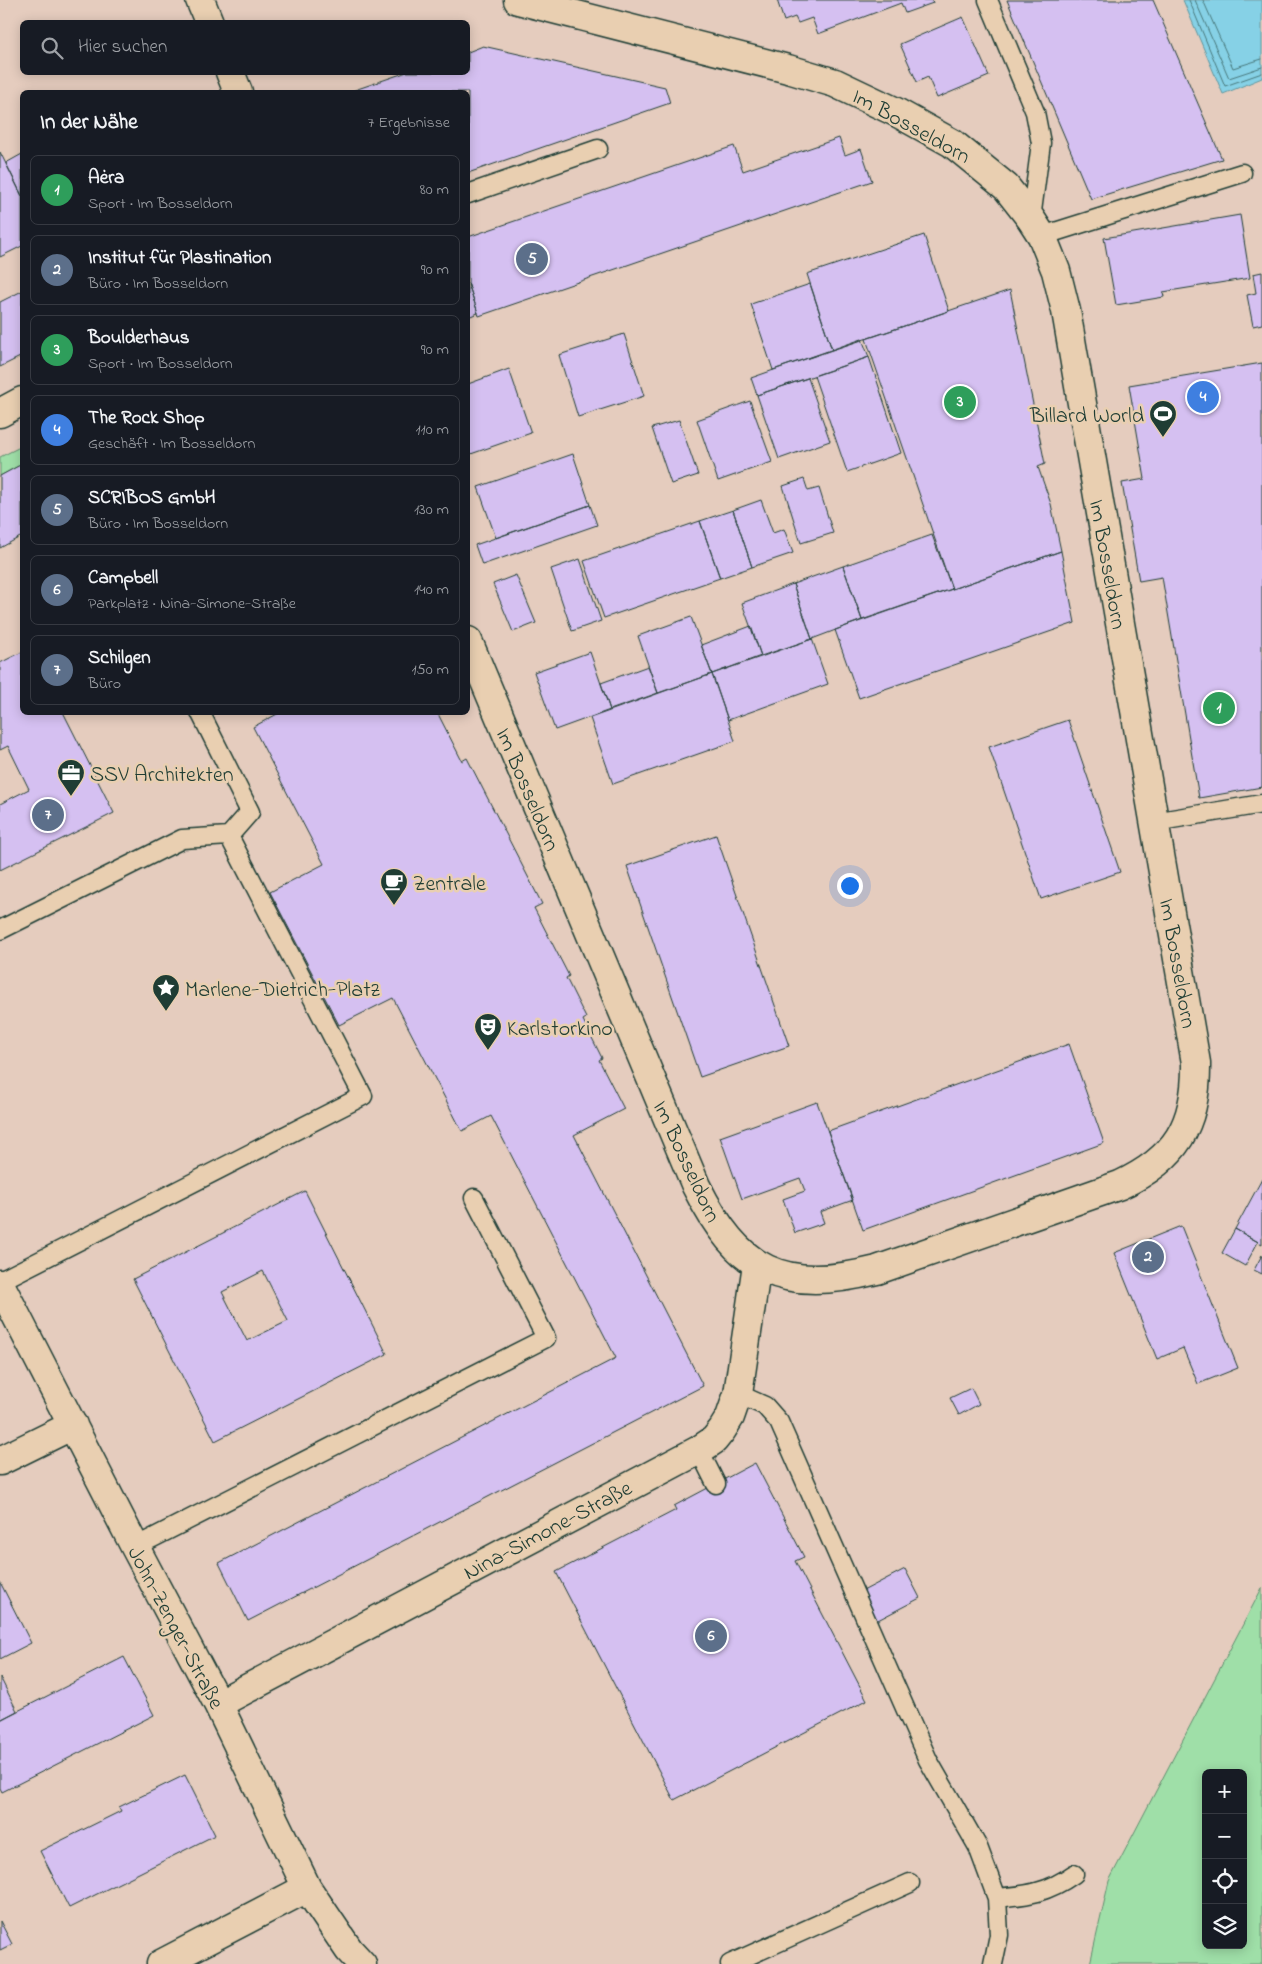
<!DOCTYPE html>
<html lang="de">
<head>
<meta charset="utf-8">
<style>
  :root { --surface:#171b24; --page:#20242c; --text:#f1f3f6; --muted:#9ea1a6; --line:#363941; --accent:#7c3aed }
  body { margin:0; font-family:"Indie Flower",sans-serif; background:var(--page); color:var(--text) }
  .controls { position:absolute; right:15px; bottom:15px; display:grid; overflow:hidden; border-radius:8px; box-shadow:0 2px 12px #0003 }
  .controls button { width:45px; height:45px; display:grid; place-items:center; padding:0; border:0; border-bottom:1px solid var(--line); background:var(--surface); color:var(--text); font:25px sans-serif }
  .you { position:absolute; left:849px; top:885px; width:18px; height:18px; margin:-12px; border:4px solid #fff; border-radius:50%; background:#1a73e8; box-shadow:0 0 0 8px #1a73e833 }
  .badge { display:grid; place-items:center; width:32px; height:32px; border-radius:50%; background:var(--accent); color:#fff; font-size:16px; font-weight:700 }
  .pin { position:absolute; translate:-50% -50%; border:2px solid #fff; box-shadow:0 1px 5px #0006 }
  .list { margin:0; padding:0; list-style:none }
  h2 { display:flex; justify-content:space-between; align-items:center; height:65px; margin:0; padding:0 20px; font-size:21px }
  h2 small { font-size:16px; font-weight:400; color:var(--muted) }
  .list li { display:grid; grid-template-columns:32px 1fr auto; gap:15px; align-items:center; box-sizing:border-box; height:70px; margin:0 10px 10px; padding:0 10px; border:1px solid var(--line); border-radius:8px }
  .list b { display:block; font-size:19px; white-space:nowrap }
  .list p { margin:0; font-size:16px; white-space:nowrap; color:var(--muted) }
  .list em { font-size:16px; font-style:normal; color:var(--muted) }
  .icon { flex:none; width:28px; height:28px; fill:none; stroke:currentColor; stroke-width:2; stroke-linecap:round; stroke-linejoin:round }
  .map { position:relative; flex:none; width:1262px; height:1964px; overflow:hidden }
  .search { position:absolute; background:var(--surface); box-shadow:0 2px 12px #0003; left:20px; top:20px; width:450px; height:55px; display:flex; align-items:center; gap:12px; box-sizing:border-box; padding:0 18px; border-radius:8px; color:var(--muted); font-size:19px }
  .panel { position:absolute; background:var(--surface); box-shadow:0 2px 12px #0003; left:20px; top:90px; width:450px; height:625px; border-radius:8px }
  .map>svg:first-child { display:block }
</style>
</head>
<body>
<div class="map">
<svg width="1262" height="1964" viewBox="0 0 1262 1964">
  <rect width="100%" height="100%" fill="#e5ccbe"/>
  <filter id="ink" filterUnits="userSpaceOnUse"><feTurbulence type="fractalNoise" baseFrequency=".02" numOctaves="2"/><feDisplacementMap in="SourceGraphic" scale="10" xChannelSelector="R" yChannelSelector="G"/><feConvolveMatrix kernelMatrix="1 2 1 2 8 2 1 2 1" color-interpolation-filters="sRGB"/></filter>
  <g filter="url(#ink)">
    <!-- green -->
    <path fill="#9fdfa8" stroke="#5f8e6e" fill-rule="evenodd" d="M 22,446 L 22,464 L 0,476 L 0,457 Z
      M 1262,1588 L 1262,1964 L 1090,1964 L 1109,1881 ZM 1206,1773 L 1243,1773 L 1243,1945 L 1206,1945 Z"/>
    <!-- water -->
    <path fill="#86d1e6" stroke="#5d969f" d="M 1183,0 L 1262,0 L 1262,78 L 1223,94 Z"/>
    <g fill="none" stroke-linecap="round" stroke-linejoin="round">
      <!-- shore -->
      <path stroke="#48787b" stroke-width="1" d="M 1189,0 L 1225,86 L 1262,73
        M 1195,0 L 1229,78 L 1262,67
        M 1203,0 L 1233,68 L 1262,59"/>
    </g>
    <!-- building -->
    <path fill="#d5c0f1" stroke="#1f3d34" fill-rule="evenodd" d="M 777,0 L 932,0 L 933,3 L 905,13 L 901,3 L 818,34 L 812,18 L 798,23 L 795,17 L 784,21 Z
      M 1007,0 L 1153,0 L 1222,159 L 1091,199 Z
      M 963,17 L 989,76 L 937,98 L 928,77 L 917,82 L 900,44 Z
      M 483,46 L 665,87 L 670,103 L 468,173 L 468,92 L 349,92 L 407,72 L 468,72 L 468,52 Z
      M 839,138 L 845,155 L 861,149 L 872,181 L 479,316 L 468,283 L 468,237 L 734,146 L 743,171 Z
      M 0,152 L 22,196 L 22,246 L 0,257 Z
      M 22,154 L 22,196 L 6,163 Z
      M 1240,215 L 1250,278 L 1163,292 L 1164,297 L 1116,305 L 1104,238 Z
      M 924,235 L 949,311 L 832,350 L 807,274 Z
      M 1262,272 L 1262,324 L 1253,326 L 1247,295 L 1256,293 L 1253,274 Z
      M 468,283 L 478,313 L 468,317 Z
      M 810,284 L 832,350 L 773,370 L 751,304 Z
      M 1010,290 L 1045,464 L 1038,467 L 1051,504 L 1061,551 L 952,589 L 866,339 Z
      M 22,291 L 22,356 L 0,367 L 0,302 Z
      M 624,334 L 644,396 L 578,417 L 559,355 Z
      M 862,339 L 869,357 L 757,395 L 751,378 Z
      M 869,357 L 901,453 L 847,472 L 814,376 Z
      M 1262,363 L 1262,787 L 1199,798 L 1162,577 L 1139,581 L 1122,483 L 1145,479 L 1129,385 Z
      M 509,369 L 531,433 L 468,455 L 468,384 Z
      M 808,378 L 830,441 L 779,459 L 757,395 Z
      M 750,401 L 772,462 L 718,481 L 697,420 Z
      M 679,420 L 698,475 L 671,484 L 652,428 Z
      M 573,454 L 590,505 L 496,538 L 478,487 Z
      M 22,464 L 22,536 L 0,548 L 0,476 Z
      M 804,479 L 808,491 L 819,488 L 833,533 L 801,543 L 783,486 Z
      M 761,500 L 773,533 L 784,529 L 793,553 L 752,567 L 733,510 Z
      M 590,505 L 597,525 L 482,565 L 475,545 Z
      M 733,510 L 752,567 L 720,578 L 700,521 Z
      M 700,521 L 720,578 L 604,618 L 584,561 Z
      M 932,535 L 952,589 L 862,620 L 843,566 Z
      M 1061,551 L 1075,623 L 859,698 L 835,630 Z
      M 580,559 L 601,621 L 572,631 L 551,569 Z
      M 843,566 L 862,620 L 812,639 L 793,584 Z
      M 516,575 L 536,623 L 513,632 L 493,584 Z
      M 793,584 L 812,639 L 761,656 L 742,603 Z
      M 691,617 L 712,674 L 658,693 L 638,636 Z
      M 751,626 L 761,656 L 712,674 L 701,645 Z
      M 812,639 L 828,684 L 728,720 L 712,674 Z
      M 22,652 L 22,712 L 63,712 L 114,813 L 0,870 L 0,804 L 29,789 L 8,746 L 0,750 L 0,663 Z
      M 590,652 L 610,710 L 555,730 L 534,672 Z
      M 648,666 L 658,693 L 610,710 L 601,683 Z
      M 712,674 L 735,741 L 613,784 L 590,718 Z
      M 437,712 L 462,761 L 467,758 L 542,904 L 534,908 L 569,976 L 566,978 L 586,1018 L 583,1020 L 602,1058 L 599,1060 L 624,1109 L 574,1135 L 703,1386 L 248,1621 L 219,1563 L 616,1358 L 491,1116 L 462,1131 L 393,998 L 339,1025 L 270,892 L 324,864 L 253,727 L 281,712 Z
      M 1068,720 L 1120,872 L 1041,899 L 989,747 Z
      M 716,835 L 789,1046 L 700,1077 L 627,866 Z
      M 1069,1044 L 1104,1143 L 863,1230 L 828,1131 Z
      M 817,1102 L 853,1200 L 820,1212 L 824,1223 L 795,1233 L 783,1199 L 805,1191 L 800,1178 L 742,1199 L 720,1137 Z
      M 1262,1179 L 1262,1244 L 1235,1229 Z
      M 305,1191 L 387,1354 L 215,1441 L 133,1279 ZM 263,1271 L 288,1321 L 247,1341 L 222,1292 Z
      M 1181,1226 L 1238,1368 L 1198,1384 L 1183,1348 L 1157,1359 L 1114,1253 Z
      M 1235,1229 L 1258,1242 L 1245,1266 L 1222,1253 Z
      M 1262,1255 L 1262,1274 L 1254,1270 Z
      M 971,1388 L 979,1404 L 959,1415 L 950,1398 Z
      M 755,1463 L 804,1557 L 795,1561 L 867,1700 L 674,1800 L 556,1572 L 676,1510 L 674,1506 Z
      M 905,1569 L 920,1598 L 876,1621 L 861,1592 Z
      M 0,1582 L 31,1643 L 0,1659 Z
      M 124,1657 L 154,1715 L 2,1792 L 0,1788 L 0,1720 Z
      M 0,1677 L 17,1711 L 0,1720 Z
      M 185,1775 L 215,1835 L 69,1908 L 40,1851 L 121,1811 L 119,1807 Z
      M 0,1921 L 12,1944 L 0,1950 Z"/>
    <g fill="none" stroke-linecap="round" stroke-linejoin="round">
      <defs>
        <path id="lane" d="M 988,0 L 1035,112 L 1041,143 L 1031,219
          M 468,194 L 598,149
          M 1042,236 L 1242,173
          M 200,712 L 250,812 L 229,836
          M 1154,822 L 1262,804
          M 0,930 L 182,839 L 229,836 L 363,1096 L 0,1281
          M 738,1394 L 765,1406 L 779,1422 L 928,1760 L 978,1847 L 997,1898 L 999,1935 L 993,1964
          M 699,1450 L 716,1484
          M 135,1547 L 546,1338 L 474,1198
          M 997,1898 C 1029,1895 1047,1893 1074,1874
          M 730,1964 L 910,1883"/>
        <path id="street" d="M 200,0 L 209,22
          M 230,72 L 238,92
          M 0,413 L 22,401
          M 468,641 L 696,1186 C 739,1272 782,1294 877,1270 L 1120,1185 C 1176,1159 1197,1125 1196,1063 L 1066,311 L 1056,271 L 1042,236 L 1031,219 L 1006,187 L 952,143 L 896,112 L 835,83 L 788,69 L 518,0
          M 0,1284 L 135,1547 L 218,1704 L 307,1888 L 349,1950 L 362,1964
          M 0,1461 L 73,1425
          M 218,1704 L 699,1450 L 714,1440 L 722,1430 L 730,1417 L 738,1394 L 757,1264
          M 161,1964 L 307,1888"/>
      </defs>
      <!-- lane casing -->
      <use href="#lane" stroke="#1f3d34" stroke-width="21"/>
      <!-- street casing -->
      <use href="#street" stroke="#1f3d34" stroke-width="31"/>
      <!-- lane -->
      <use href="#lane" stroke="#e9cfb1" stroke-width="18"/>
      <!-- street -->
      <use href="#street" stroke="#e9cfb1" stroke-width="28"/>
    </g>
  </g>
  <!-- icons -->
  <defs>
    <symbol id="stadium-pin" viewBox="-11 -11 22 30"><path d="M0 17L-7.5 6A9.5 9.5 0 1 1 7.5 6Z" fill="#1f3d34" stroke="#e9cfb1"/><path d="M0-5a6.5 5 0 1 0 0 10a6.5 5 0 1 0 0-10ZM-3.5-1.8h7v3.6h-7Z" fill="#fff"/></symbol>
    <symbol id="office-pin" viewBox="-11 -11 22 30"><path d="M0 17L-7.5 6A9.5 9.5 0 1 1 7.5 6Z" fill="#1f3d34" stroke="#e9cfb1"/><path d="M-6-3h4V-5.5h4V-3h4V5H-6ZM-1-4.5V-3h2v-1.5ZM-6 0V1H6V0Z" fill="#fff"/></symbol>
    <symbol id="cafe-pin" viewBox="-11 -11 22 30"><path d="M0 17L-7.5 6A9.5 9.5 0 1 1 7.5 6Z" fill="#1f3d34" stroke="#e9cfb1"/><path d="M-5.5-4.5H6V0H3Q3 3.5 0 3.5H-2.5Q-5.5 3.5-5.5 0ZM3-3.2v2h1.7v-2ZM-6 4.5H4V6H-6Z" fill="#fff"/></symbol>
    <symbol id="sight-pin" viewBox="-11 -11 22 30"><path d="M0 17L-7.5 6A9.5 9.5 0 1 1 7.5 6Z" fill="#1f3d34" stroke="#e9cfb1"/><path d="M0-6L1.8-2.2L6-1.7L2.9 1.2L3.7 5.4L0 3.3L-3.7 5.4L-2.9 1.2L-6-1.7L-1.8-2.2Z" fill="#fff"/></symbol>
    <symbol id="theatre-pin" viewBox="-11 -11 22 30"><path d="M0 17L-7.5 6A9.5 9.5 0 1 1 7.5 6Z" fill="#1f3d34" stroke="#e9cfb1"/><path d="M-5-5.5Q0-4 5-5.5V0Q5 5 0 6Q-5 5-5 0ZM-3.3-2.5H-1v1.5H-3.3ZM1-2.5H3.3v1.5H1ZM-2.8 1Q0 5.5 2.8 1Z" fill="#fff"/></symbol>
  </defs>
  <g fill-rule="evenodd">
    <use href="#stadium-pin" x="1147" y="398" width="32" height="43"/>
    <use href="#office-pin" x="55" y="757" width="32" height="43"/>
    <use href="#cafe-pin" x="378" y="866" width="32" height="43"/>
    <use href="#sight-pin" x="150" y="972" width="32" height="43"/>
    <use href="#theatre-pin" x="472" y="1011" width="32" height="43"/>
  </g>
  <g text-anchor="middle" stroke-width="5" stroke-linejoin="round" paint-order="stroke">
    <!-- street labels -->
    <g font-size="22" fill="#1f3d34" stroke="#e9cfb1">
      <text transform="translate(912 125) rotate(29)" y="8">Im Bosseldorn</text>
      <text transform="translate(1109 564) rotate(80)" y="8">Im Bosseldorn</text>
      <text transform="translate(529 789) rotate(67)" y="8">Im Bosseldorn</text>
      <text transform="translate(1179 963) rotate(80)" y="8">Im Bosseldorn</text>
      <text transform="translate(688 1161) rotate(65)" y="8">Im Bosseldorn</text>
      <text transform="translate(547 1529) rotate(-28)" y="8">Nina-Simone-Straße</text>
      <text transform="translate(177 1627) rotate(62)" y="8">John-Zenger-Straße</text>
    </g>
    <!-- poi labels -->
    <g font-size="22" fill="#1f3d34" stroke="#e9cfb1" text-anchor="start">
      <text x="1144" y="422" text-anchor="end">Billard World</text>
      <text x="90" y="781">SSV Architekten</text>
      <text x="413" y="890">Zentrale</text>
      <text x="185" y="996">Marlene-Dietrich-Platz</text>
      <text x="507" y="1035">Karlstorkino</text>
    </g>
  </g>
</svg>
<div class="controls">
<button>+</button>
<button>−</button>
<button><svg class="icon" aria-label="locate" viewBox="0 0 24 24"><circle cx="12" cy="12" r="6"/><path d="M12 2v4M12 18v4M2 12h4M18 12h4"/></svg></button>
<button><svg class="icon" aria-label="layers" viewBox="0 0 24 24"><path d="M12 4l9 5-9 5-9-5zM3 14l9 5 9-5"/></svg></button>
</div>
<div class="you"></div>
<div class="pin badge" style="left:1219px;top:708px;background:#2e9e5b">1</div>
<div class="pin badge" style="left:1148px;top:1257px;background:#5c6f8a">2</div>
<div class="pin badge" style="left:960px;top:402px;background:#2e9e5b">3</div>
<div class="pin badge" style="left:1203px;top:397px;background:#3f7fe0">4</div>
<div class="pin badge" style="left:532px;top:259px;background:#5c6f8a">5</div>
<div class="pin badge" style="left:711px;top:1636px;background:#5c6f8a">6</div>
<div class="pin badge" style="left:48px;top:815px;background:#5c6f8a">7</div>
<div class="search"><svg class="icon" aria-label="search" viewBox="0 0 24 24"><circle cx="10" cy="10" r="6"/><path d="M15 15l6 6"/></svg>Hier suchen</div>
<section class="panel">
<h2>In der Nähe<small>7 Ergebnisse</small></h2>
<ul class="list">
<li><span class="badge" style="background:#2e9e5b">1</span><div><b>Aėra</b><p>Sport · Im Bosseldorn</p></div><em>80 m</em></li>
<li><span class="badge" style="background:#5c6f8a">2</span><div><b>Institut für Plastination</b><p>Büro · Im Bosseldorn</p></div><em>90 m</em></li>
<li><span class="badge" style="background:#2e9e5b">3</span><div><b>Boulderhaus</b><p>Sport · Im Bosseldorn</p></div><em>90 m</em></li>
<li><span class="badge" style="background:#3f7fe0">4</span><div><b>The Rock Shop</b><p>Geschäft · Im Bosseldorn</p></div><em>110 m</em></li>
<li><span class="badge" style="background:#5c6f8a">5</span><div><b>SCRIBOS GmbH</b><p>Büro · Im Bosseldorn</p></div><em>130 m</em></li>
<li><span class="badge" style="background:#5c6f8a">6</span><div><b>Campbell</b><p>Parkplatz · Nina-Simone-Straße</p></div><em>140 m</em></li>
<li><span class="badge" style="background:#5c6f8a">7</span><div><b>Schilgen</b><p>Büro</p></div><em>150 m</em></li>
</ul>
</section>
</div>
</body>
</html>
